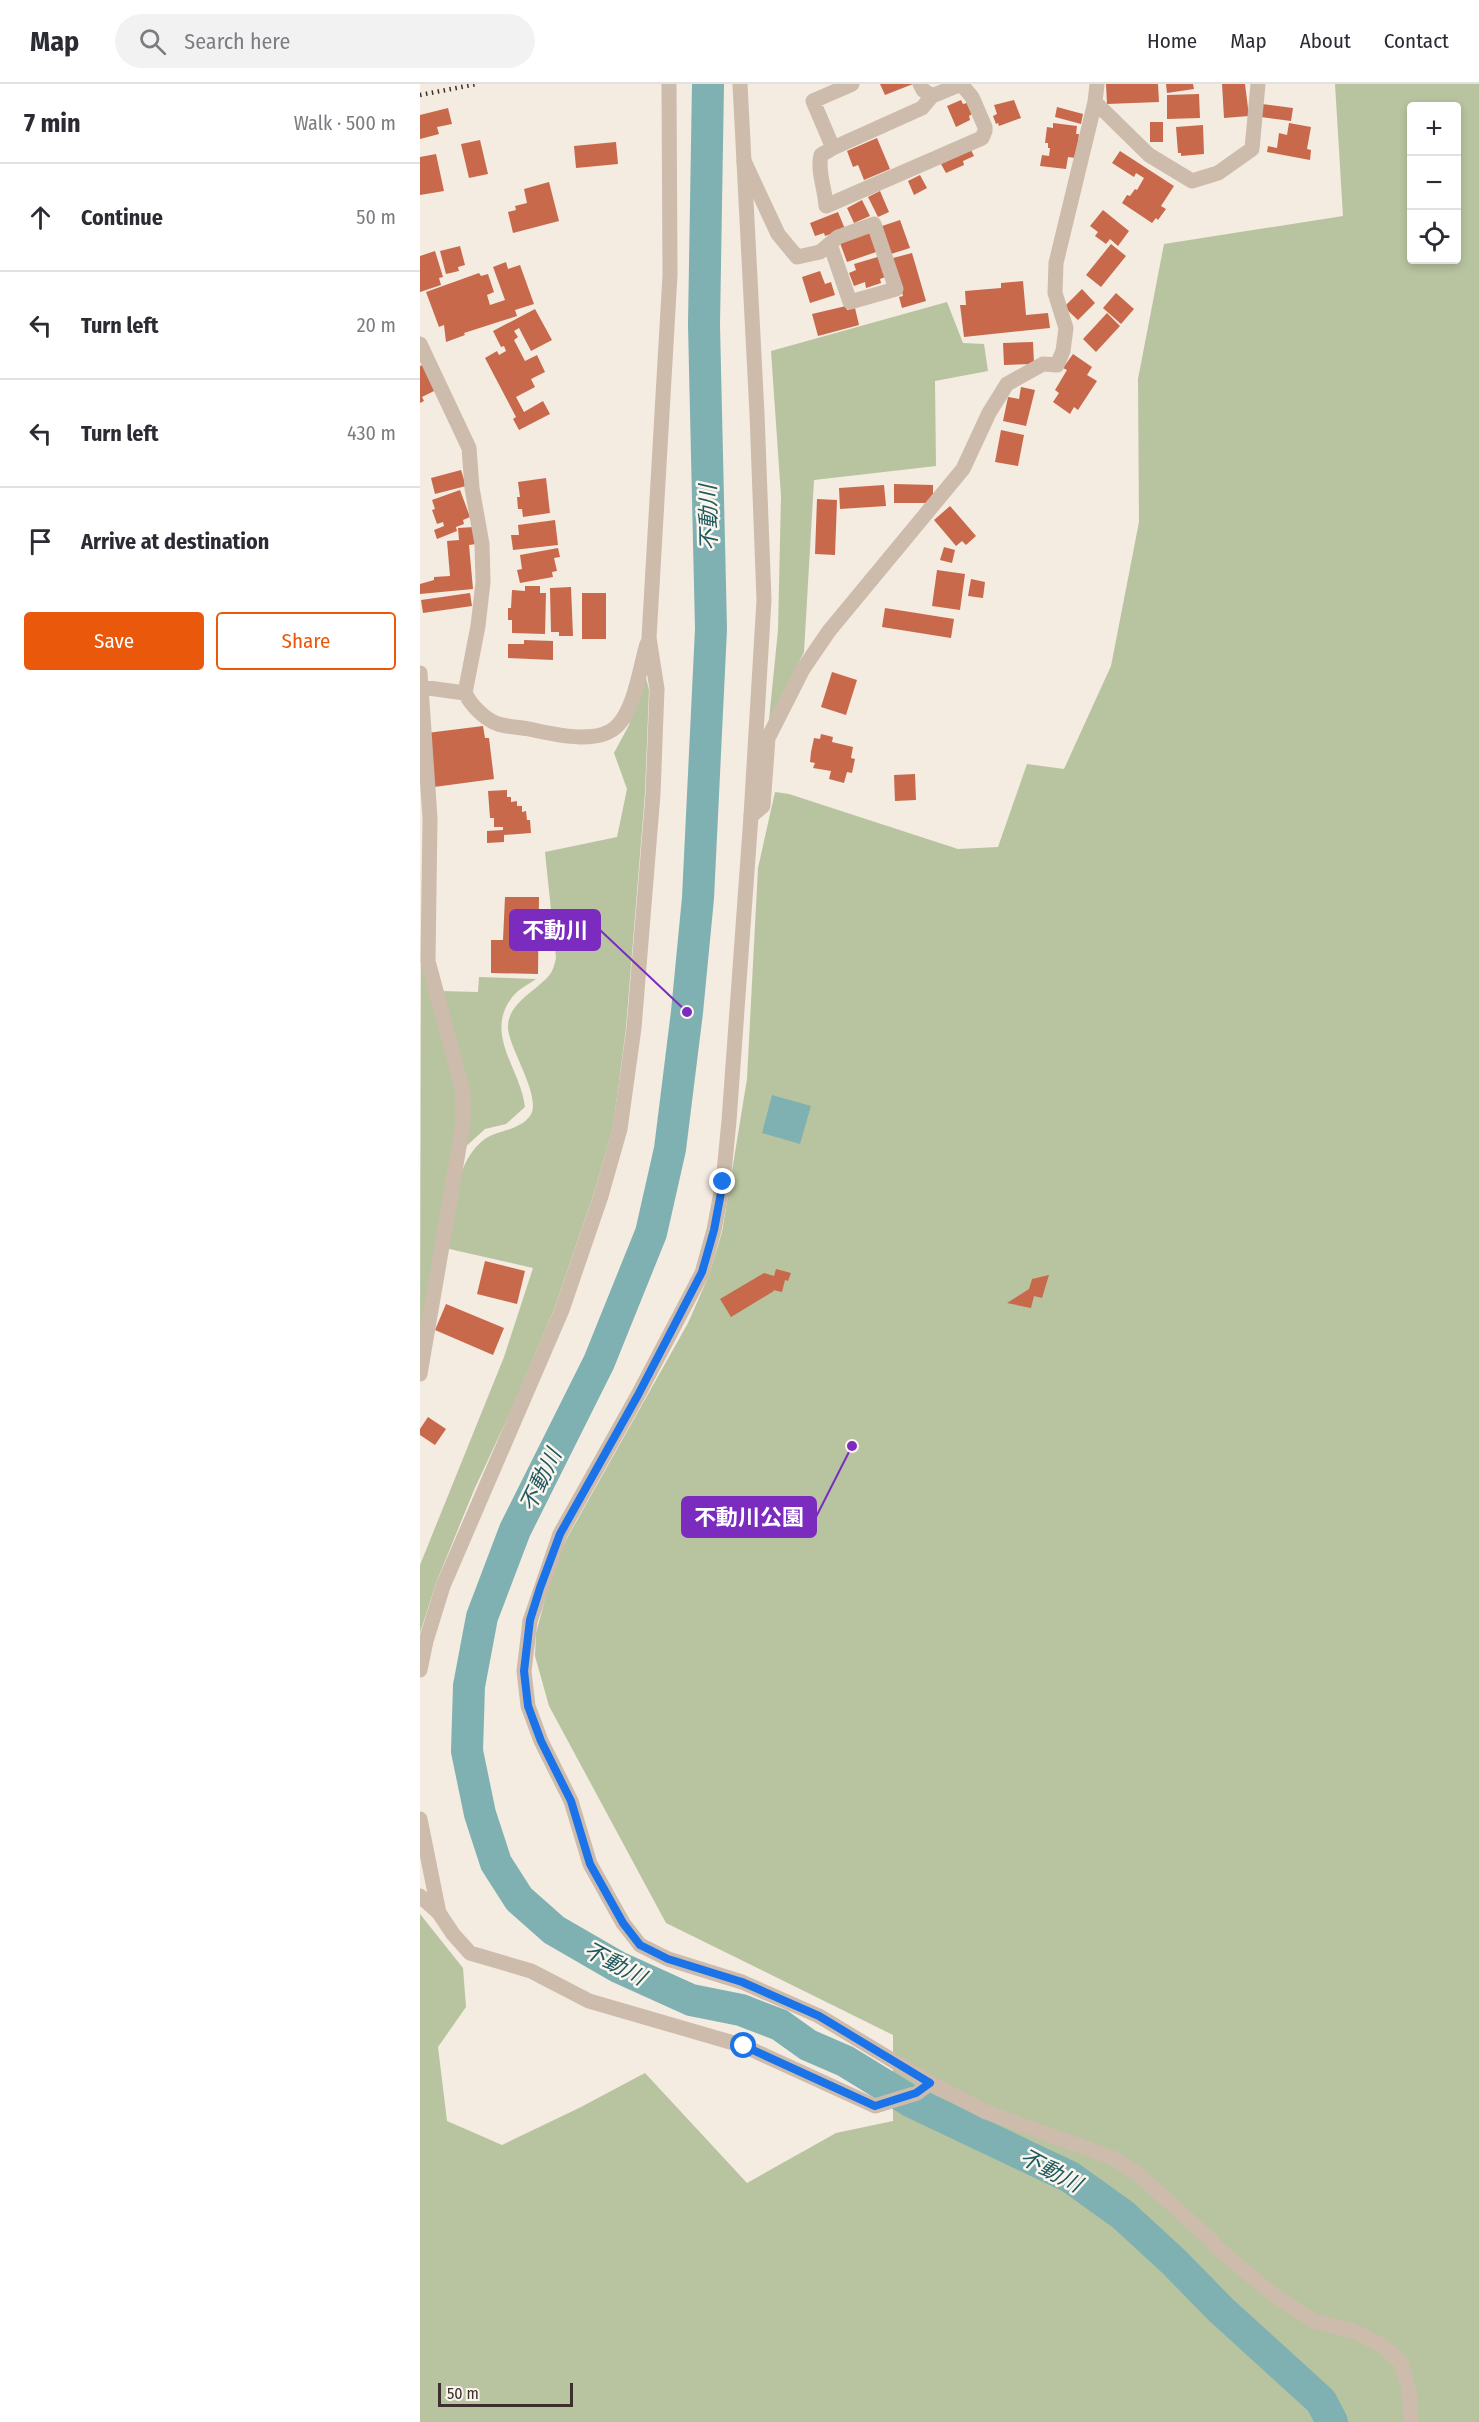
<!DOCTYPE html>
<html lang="en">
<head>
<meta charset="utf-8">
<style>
  :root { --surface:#fff; --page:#f2f2f3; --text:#2b2b33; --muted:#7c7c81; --line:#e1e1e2; --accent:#ea580c }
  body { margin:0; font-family:"Fira Sans Condensed","Noto Sans JP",sans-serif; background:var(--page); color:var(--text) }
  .controls { position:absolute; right:18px; top:18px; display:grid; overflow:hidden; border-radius:6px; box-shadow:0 3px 9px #0003 }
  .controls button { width:54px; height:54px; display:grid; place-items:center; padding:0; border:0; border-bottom:2px solid var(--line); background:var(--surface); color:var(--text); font:30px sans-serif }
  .scale { position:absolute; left:18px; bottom:15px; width:135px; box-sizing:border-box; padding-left:6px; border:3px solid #3b302b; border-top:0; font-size:16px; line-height:21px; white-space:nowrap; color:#3b302b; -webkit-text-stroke:4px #fbf5ee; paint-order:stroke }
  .stop { position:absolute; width:18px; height:18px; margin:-14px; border:4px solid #1a73e8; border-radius:50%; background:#fff }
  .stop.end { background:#1a73e8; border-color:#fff; box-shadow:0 2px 6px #0008 }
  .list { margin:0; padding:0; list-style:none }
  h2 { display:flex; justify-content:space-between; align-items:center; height:78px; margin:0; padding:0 24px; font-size:26px }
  h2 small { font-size:20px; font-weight:400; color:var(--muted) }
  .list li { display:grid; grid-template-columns:39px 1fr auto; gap:18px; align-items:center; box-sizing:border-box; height:108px; padding:0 24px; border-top:2px solid var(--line) }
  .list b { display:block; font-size:22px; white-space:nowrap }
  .list em { font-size:20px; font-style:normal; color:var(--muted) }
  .actions { display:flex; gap:12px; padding:18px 24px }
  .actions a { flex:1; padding:14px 0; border:2px solid var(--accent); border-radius:6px; text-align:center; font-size:21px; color:var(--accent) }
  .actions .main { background:var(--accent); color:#fff }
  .icon { flex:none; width:33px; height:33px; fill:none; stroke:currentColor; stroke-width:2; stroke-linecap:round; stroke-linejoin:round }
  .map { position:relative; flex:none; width:1059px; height:2338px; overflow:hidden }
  header { display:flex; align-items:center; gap:36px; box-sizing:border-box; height:84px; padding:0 30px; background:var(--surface); border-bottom:2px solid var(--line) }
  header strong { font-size:28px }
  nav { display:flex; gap:33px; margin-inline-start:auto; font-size:21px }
  .search { width:420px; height:54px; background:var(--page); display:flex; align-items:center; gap:15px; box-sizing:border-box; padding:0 21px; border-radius:33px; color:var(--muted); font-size:22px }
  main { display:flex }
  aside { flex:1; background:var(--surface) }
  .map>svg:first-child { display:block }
</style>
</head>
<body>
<header>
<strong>Map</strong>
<div class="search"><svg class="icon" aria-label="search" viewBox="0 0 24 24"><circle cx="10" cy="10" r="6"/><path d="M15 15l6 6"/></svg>Search here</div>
<nav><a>Home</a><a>Map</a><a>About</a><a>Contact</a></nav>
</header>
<main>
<aside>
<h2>7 min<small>Walk · 500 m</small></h2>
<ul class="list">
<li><svg class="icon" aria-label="ahead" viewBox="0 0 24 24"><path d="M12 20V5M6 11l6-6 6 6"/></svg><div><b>Continue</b></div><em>50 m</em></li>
<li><svg class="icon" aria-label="left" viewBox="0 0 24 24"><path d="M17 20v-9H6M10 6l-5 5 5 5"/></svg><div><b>Turn left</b></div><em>20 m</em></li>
<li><svg class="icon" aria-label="left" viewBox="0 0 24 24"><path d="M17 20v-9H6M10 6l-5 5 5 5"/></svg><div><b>Turn left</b></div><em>430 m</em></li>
<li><svg class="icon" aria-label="arrive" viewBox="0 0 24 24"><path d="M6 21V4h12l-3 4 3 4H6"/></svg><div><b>Arrive at destination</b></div></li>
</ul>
<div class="actions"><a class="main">Save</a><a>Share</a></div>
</aside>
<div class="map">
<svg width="1059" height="2338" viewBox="0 0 1059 2338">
  <rect width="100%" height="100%" fill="#f4ebe1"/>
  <!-- green -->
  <path fill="#b8c4a0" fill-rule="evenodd" d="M 915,0 L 1059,0 L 1059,2338 L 0,2338 L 0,1830 L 43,1884 L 46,1923 L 18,1963 L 27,2037 L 82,2061 L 159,2024 L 225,1989 L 327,2099 L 416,2049 L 473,2037 L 473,1951 L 246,1839 L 129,1622 L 115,1572 L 116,1549 L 133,1486 L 147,1454 L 268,1239 L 289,1191 L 302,1148 L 327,995 L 338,784 L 355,708 L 369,710 L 538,765 L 578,763 L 607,680 L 644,685 L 691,582 L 719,438 L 718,295 L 744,160 L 923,132 ZM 992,22 L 1036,22 L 1036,176 L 992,176 Z
    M 527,218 L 543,259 L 564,260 L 568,287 L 515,297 L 516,382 L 394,396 L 384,568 L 349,636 L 358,546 L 361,412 L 351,267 Z
    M 223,582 L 229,606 L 225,709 L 206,944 L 193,1043 L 174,1109 L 135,1223 L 93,1322 L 54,1406 L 16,1499 L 0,1549 L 0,1481 L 84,1273 L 113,1184 L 25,1164 C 32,1131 35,1070 70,1052 C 83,1046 100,1045 110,1032 C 123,1014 89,965 88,944 C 87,917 122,905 132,887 C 134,883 135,878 136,874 L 125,768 L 197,753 L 207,705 L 194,669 L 209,641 Z
    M 1,874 L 38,1008 L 38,1039 L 0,1259 Z
    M 59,893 L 116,895 C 109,900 99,905 93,912 C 63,950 100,983 105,1023 L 86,1040 L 65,1045 L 42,1066 L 47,1041 L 20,907 L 58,908 Z"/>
  <!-- water -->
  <path fill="#7fb0b2" d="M 352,1011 L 391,1022 L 380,1060 L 342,1049 Z"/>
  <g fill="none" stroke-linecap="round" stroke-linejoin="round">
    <!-- river -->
    <path stroke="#7fb0b2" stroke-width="32" d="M 288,0 L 284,241 L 291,545 L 278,814 L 267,928 L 250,1065 L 231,1149 L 179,1278 L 95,1446 L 62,1533 L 49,1602 L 47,1667 L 60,1730 L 76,1779 L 99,1815 L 134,1846 L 198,1883 L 271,1916 L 321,1926 L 360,1941 L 388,1961 L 425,1977 L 492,2018 L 650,2093 L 703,2131 L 754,2178 L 801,2226 L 901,2317 L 912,2338"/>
  </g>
  <!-- building -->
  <path fill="#c8694b" d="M 460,0 L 493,0 L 465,11 Z
    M 686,0 L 738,0 L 739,18 L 687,20 Z
    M 746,0 L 773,0 L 774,5 L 747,9 Z
    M 802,0 L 825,0 L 829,32 L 804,34 Z
    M 779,10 L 780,34 L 747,35 L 747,11 Z
    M 541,16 L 543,20 L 547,19 L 552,30 L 549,32 L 550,36 L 536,43 L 527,22 Z
    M 594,16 L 601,34 L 579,42 L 578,39 L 576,40 L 573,32 L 577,30 L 574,21 Z
    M 842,20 L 873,24 L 871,37 L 841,33 Z
    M 637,23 L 663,30 L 661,40 L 635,33 Z
    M 28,24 L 32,40 L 17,43 L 19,50 L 0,55 L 0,31 Z
    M 730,38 L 743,38 L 743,58 L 730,58 Z
    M 633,39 L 657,42 L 656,50 L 659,50 L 656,74 L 648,73 L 646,85 L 620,82 L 622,71 L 629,72 L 630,64 L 628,64 L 628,59 L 625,59 L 627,43 L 633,44 Z
    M 869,39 L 891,43 L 887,65 L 891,66 L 890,76 L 847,68 L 848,62 L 857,64 L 859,49 L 867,51 Z
    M 783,41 L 784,70 L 761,72 L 761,69 L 758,69 L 756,43 Z
    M 457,54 L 470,85 L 444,96 L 438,81 L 433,83 L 427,67 Z
    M 60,56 L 68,90 L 49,94 L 41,60 Z
    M 196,58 L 198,80 L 156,84 L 154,62 Z
    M 551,66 L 554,72 L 543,77 L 544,81 L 526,89 L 521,80 Z
    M 700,67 L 754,102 L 741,122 L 746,125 L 738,136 L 736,134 L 732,139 L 702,119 L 707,111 L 710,112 L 715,105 L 717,106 L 724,94 L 716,89 L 714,93 L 692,79 Z
    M 16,70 L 24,107 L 0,111 L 0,73 Z
    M 500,91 L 507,104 L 494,111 L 488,97 Z
    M 129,98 L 139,137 L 93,149 L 88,128 L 96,126 L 95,122 L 107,119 L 104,105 Z
    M 460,107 L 469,128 L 458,133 L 448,113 Z
    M 442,116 L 450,132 L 434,139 L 427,124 Z
    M 683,126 L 709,147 L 698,162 L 690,155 L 686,160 L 675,152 L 678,148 L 670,142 Z
    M 418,128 L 425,145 L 405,152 L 404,149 L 395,152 L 390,139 Z
    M 480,136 L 490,164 L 471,170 L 462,142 Z
    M 452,148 L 459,167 L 427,178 L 420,159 Z
    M 691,160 L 706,172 L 681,203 L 666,191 Z
    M 40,162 L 45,181 L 38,183 L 39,187 L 26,190 L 20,167 Z
    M 15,167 L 23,193 L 19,194 L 21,201 L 0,208 L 0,172 Z
    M 492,169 L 506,217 L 482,224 L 479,213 L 483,212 L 473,174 Z
    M 461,172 L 468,192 L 460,195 L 461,199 L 446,204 L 445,198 L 434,202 L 429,189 L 436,186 L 434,180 Z
    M 86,178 L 88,185 L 100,181 L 114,220 L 95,226 L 97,232 L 44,249 L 45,251 L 26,258 L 24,241 L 19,243 L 6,208 L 59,189 L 61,192 L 68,190 L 74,208 L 67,211 L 70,221 L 85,216 L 73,183 Z
    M 400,187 L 405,200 L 411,198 L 415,211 L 390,219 L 382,193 Z
    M 603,197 L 606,231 L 628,229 L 630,244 L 544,253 L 540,221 L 546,221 L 545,207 L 581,204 L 581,199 Z
    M 662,205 L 675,219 L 658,236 L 644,223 Z
    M 696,209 L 714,225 L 701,240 L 683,224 Z
    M 426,222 L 427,226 L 435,224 L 439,241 L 398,252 L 392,230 Z
    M 115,225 L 132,256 L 111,267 L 99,244 L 94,247 L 98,253 L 94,256 L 105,277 L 117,271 L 125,288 L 111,295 L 115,303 L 96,313 L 104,328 L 123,317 L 130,330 L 99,346 L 93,335 L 96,333 L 65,274 L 77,267 L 79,271 L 86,267 L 84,262 L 81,263 L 73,247 Z
    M 687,229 L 700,242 L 676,268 L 663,255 Z
    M 613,258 L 614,280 L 584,281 L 583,259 Z
    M 653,270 L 672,283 L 667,291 L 677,297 L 658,326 L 654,323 L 650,330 L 633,318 L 639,309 L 635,306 L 647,286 L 643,284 Z
    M 3,281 L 16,306 L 2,313 L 4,317 L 0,319 L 0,282 Z
    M 601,303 L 615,306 L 606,342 L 583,337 L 588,313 L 599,315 Z
    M 581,346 L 604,351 L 598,382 L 575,378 Z
    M 41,386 L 46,402 L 15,410 L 11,394 Z
    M 126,394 L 130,429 L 103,433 L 102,425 L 98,425 L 97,413 L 100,413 L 98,398 Z
    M 474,400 L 513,401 L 513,419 L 474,419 Z
    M 464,401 L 466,422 L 420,425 L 419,404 Z
    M 40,406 L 50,433 L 43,436 L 44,440 L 36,443 L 37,447 L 17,455 L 14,446 L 24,442 L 23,438 L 17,440 L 12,426 L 15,425 L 12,416 Z
    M 397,415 L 417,416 L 415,471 L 395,470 Z
    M 530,422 L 556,452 L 546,461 L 542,457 L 536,462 L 514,436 Z
    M 135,436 L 138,461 L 93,466 L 91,451 L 99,451 L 98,441 Z
    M 54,443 L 56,460 L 49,461 L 53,505 L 0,510 L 0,500 L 14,496 L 14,493 L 30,492 L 27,457 L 39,456 L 38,444 Z
    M 524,463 L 535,466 L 532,479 L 520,476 Z
    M 138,464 L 140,473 L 134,474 L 137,487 L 132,488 L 133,493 L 100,499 L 97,486 L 102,485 L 100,471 Z
    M 517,486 L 545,490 L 540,526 L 512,522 Z
    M 551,495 L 565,498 L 563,514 L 548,512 Z
    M 105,502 L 120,502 L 120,509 L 126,509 L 125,550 L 92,549 L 92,536 L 88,536 L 88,524 L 91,524 L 92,506 L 105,507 Z
    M 151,503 L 153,552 L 139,552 L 139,548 L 131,548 L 130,504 Z
    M 50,509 L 52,522 L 3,529 L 1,516 Z
    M 162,509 L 186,509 L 186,555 L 162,555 Z
    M 465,524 L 534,535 L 531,554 L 462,543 Z
    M 104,556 L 133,557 L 133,576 L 88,574 L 88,560 L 104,560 Z
    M 412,588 L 437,596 L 426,631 L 401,623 Z
    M 63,642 L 65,654 L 69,654 L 74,695 L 14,703 L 7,649 Z
    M 401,650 L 413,653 L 412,658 L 433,663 L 431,674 L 435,675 L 432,689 L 427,688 L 424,699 L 409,695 L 411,687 L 393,684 L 395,679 L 390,678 L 391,668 L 394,654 L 400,655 Z
    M 495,690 L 496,716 L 475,717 L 474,691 Z
    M 87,706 L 87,713 L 91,713 L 91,718 L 97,717 L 97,722 L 102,722 L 102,728 L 106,727 L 107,736 L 110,736 L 111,749 L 84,751 L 84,758 L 67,759 L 67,747 L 83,746 L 83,743 L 74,743 L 74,734 L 70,734 L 68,707 Z
    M 85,813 L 119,813 L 118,890 L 71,889 L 71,856 L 83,856 Z
    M 65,1177 L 105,1187 L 97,1220 L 57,1210 Z
    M 356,1185 L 371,1189 L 368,1197 L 365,1196 L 362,1208 L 353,1206 L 354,1207 L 311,1233 L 300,1215 L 344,1189 L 354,1192 Z
    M 629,1191 L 622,1214 L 614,1212 L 611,1224 L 587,1219 L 609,1205 L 612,1195 Z
    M 26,1220 L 84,1244 L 73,1271 L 15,1246 Z
    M 8,1333 L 26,1345 L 15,1361 L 0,1351 L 0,1345 Z"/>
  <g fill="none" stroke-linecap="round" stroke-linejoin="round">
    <!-- minor -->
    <path stroke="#cdbbac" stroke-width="15" d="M 432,0 L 393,17 L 413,64 L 502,24 L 512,12 L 541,0
      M 500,0 L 503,6 L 512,12
      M 675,18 L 729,71 L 772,97 L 798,89 L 832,65 L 838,0
      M 413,64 L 401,71 C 397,87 405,104 406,122 L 562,54 L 565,47 L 565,43 L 552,13 L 541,0
      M 324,77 L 358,150 L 377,173 L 400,168 L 418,153 L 454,140 L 476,205 L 430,218 L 410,160
      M 0,260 L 49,364 L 52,404 L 62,460 L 63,498 L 58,542 L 45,609 L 1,603
      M 0,589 L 10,734 L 8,877 L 43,1008 L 43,1040 L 0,1290
      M 45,609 C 51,621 64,635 78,640 C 88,643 99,643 109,645 C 133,650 179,662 198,641 C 215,623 220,583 227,560
      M 331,732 L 343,722 L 348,654 L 383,585 L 409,547 L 543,385 L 569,329 L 587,300 L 623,280 L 637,281 L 643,267 L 646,244 L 635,209 L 636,179 L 675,18 L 677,0
      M 110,1537 L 104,1587 L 108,1622 L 121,1657 L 151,1717 L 170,1780 L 203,1839 L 220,1861 L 248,1875 L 322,1898 L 399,1932 L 510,1999
      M 0,1586 L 6,1557 L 23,1502 L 142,1226 L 181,1112 L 200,1045 L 214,944 L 233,710 L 237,605 L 229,554 L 250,191 L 249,0
      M 0,1735 L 19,1829
      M 0,1812 L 19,1829 L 33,1850 L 50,1869 L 111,1887 L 169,1917 L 324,1962 L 455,2022 L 497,2009 L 510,1999 L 566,2028 L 693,2074 L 718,2090 L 791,2156 L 796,2163 L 855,2212 L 894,2237 L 933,2247 L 963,2262 L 981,2279 L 989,2306 L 991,2338"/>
    <!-- tertiary -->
    <path stroke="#cdbbac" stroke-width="15" d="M 110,1537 L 140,1450 L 218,1311 L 282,1189 L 294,1146 L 303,1098 L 309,1037 L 331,732 L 344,516 L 337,330 L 320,0"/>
    <!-- rail -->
    <path stroke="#3b302b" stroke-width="4.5" stroke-dasharray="1.5 4.5" stroke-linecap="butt" d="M 0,11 L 57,0"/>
  </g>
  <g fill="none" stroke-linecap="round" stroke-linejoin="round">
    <!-- route -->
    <path stroke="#1a73e8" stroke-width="8" d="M 303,1098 L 294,1146 L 282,1188 L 218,1311 L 140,1450 L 120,1504 L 110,1536 L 104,1587 L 108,1622 L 121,1657 L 151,1717 L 170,1780 L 203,1839 L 220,1861 L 248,1875 L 322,1898 L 399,1932 L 510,1999 L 496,2009 L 455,2022 L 324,1962"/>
  </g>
  <g text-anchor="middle" stroke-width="5" stroke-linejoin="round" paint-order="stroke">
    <!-- water labels -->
    <g font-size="22" font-style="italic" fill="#1f5a5e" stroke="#fbf5ee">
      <text transform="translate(288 434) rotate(-91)" y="8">不動川</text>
      <text transform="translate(120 1396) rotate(-64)" y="8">不動川</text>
      <text transform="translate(195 1879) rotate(28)" y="8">不動川</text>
      <text transform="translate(631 2086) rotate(28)" y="8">不動川</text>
    </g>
  </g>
  <!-- callouts -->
  <path fill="none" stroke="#7b2cbf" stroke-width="2" d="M267 928L180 846M432 1362L396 1433"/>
  <g fill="#7b2cbf" stroke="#fbf5ee" stroke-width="2">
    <circle cx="267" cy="928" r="6"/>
    <circle cx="432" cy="1362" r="6"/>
  </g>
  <g fill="#7b2cbf" stroke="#7b2cbf" stroke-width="2">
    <rect x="90" y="826" width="90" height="40" rx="6"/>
    <rect x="262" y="1413" width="134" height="40" rx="6"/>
  </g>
  <g font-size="22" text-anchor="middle" font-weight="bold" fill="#fff">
    <text x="135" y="854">不動川</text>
    <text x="329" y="1441">不動川公園</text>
  </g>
</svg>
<div class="controls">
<button>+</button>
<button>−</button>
<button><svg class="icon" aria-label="locate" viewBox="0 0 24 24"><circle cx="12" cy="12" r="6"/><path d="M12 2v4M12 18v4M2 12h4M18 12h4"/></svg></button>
</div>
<div class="scale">50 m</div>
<div class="stop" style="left:324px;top:1962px"></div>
<div class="stop end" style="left:303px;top:1098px"></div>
</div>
</main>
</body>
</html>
